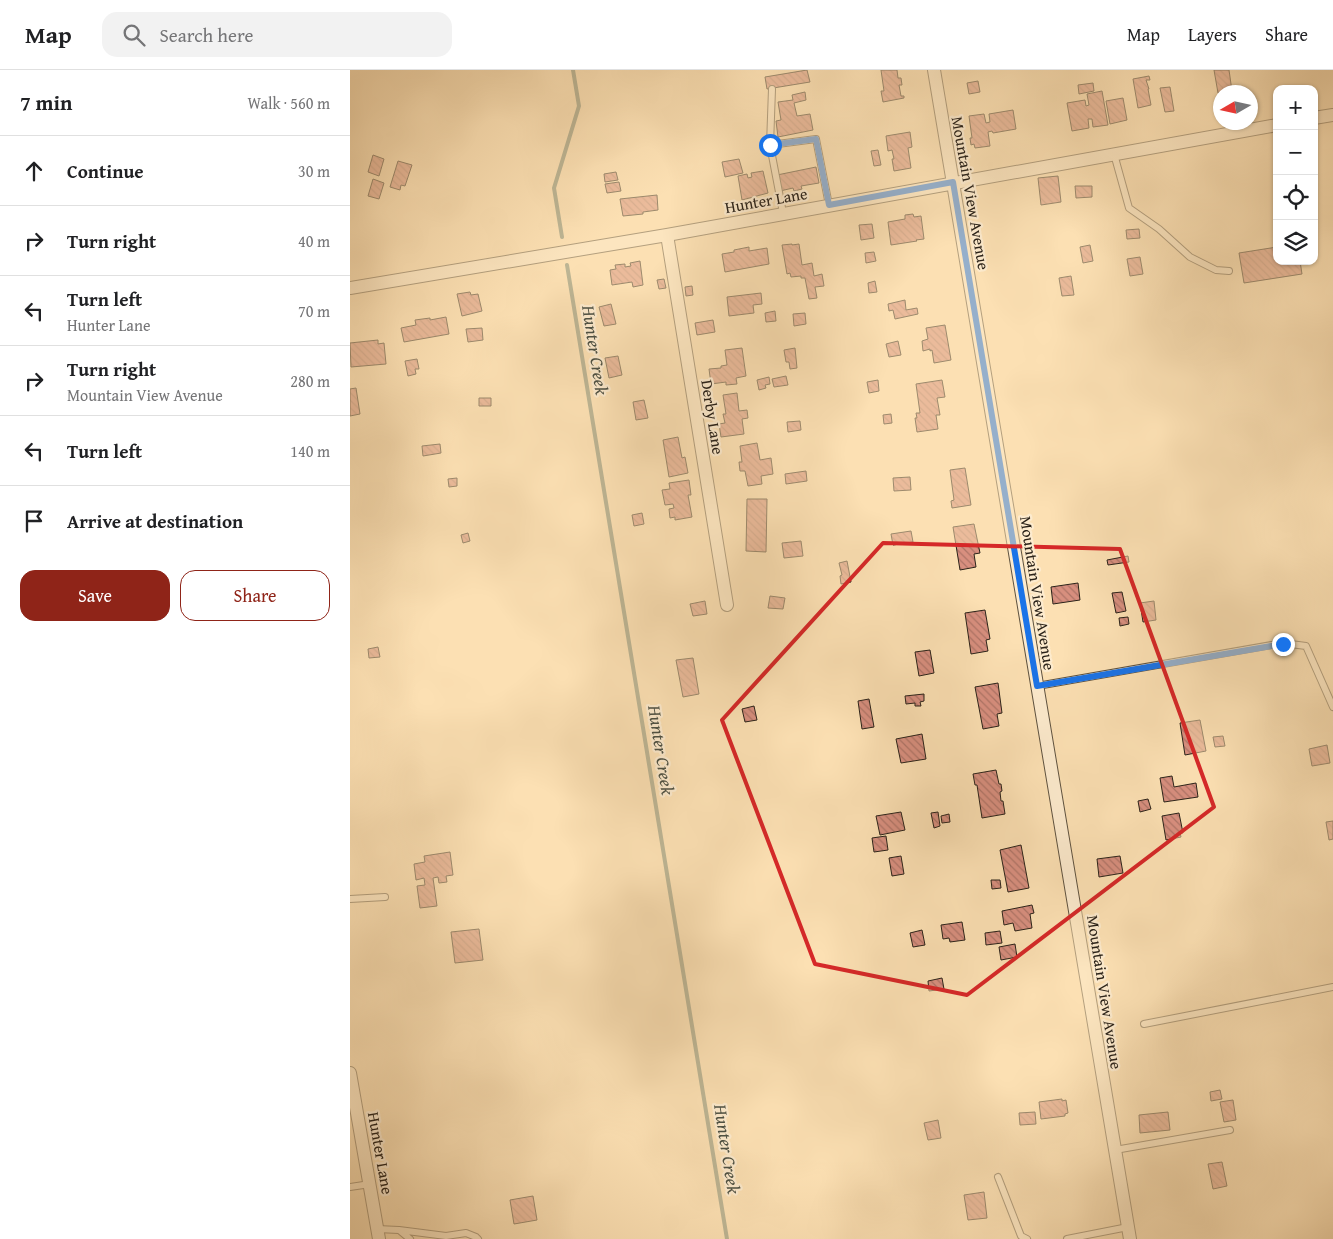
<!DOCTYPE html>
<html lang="en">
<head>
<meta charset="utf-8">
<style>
  :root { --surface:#fff; --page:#f2f2f2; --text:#202124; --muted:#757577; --line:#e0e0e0; --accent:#8f2418 }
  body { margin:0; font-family:"Gentium Book Plus",serif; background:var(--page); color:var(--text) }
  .controls { position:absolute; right:15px; top:15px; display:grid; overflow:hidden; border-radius:10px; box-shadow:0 1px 4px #0004 }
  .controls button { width:45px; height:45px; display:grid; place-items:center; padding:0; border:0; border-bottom:1px solid var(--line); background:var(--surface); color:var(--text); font:25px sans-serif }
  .compass { position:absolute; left:863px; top:15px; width:45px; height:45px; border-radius:50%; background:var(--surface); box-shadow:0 1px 4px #0004; rotate:261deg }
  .stop { position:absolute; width:15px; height:15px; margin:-11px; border:4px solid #1a73e8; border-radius:50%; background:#fff }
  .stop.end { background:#1a73e8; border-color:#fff; box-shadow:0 1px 5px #0008 }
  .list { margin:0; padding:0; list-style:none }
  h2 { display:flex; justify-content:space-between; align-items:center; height:65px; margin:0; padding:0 20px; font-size:21px }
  h2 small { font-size:16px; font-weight:400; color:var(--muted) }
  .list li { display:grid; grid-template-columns:32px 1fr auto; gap:15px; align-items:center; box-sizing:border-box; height:70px; padding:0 20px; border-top:1px solid var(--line) }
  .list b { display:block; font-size:19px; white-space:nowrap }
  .list p { margin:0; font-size:16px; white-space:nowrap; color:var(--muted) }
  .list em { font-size:16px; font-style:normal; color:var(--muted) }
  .actions { display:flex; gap:10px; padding:15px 20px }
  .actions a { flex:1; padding:11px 0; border:1px solid var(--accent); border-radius:15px; text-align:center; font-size:18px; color:var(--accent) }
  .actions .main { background:var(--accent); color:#fff }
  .icon { flex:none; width:28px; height:28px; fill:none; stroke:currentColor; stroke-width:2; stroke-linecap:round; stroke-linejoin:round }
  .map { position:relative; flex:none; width:983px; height:1169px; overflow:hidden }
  header { display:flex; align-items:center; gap:30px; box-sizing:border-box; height:70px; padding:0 25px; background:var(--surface); border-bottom:1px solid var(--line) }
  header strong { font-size:24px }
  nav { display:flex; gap:28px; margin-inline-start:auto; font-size:18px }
  .search { width:350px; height:45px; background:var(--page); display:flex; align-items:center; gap:12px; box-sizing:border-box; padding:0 18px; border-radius:15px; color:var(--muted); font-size:19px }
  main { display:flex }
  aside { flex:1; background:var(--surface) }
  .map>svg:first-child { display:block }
</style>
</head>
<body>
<header>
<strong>Map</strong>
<div class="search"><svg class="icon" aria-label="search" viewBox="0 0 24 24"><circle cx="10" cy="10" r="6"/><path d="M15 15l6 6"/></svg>Search here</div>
<nav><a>Map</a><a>Layers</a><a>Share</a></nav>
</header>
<main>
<aside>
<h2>7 min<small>Walk · 560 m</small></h2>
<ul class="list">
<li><svg class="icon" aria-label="ahead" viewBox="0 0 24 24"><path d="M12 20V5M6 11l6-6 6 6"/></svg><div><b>Continue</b></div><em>30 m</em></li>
<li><svg class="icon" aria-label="right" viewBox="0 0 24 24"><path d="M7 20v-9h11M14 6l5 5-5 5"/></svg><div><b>Turn right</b></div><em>40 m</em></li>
<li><svg class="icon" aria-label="left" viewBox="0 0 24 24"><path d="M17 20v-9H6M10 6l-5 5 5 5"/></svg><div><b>Turn left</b><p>Hunter Lane</p></div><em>70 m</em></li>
<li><svg class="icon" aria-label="right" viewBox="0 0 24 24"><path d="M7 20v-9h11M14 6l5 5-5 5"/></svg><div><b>Turn right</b><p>Mountain View Avenue</p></div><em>280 m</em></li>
<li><svg class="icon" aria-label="left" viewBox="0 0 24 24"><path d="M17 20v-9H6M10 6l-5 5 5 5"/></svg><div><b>Turn left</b></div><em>140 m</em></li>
<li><svg class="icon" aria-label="arrive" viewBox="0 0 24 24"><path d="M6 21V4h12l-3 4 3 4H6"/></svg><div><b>Arrive at destination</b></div></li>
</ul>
<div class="actions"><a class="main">Save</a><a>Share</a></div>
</aside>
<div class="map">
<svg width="983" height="1169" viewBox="0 0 983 1169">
  <defs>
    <pattern id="building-back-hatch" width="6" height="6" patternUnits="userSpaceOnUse" patternTransform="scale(1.25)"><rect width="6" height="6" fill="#d88f7f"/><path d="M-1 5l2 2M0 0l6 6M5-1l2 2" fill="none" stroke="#af7467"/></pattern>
  </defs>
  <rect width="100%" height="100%" fill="#fce0b3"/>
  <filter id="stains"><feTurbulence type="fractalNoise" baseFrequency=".004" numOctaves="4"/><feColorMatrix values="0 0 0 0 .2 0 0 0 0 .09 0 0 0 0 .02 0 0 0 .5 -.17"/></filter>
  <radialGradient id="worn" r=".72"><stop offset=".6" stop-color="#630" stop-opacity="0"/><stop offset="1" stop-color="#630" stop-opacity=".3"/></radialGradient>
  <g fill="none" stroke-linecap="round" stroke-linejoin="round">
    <!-- stream -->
    <path stroke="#71806f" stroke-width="4" d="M 212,167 L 204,118 L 229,36 L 223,0
      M 217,195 L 377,1169"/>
  </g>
  <!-- building -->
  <path fill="url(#building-back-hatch)" stroke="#2a2219" d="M 457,0 L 460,12 L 417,19 L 415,7 Z
    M 531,0 L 547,0 L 548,8 L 551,8 L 552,15 L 549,15 L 551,26 L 554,26 L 554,28 L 533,32 L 531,21 L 534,21 Z
    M 864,0 L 879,0 L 882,21 L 868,23 Z
    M 799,6 L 800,10 L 796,10 L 799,19 L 798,19 L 801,35 L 788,38 L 783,9 Z
    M 628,11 L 630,22 L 619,24 L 617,13 Z
    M 743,13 L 744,21 L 729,24 L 728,15 Z
    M 820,17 L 824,41 L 815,42 L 810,18 Z
    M 752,21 L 758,55 L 743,57 L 742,49 L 738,49 L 739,58 L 722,61 L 717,33 L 735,30 L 736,36 L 739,35 L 737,24 Z
    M 455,22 L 456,30 L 444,33 L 447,46 L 460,44 L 463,60 L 428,67 L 426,51 L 431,50 L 428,32 L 443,30 L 442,25 Z
    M 773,28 L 777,50 L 760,54 L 756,31 Z
    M 663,40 L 666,59 L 643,63 L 642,61 L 638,62 L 640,76 L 625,78 L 624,74 L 621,75 L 620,68 L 622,68 L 619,46 L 634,44 L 636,53 L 640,52 L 639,44 Z
    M 560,62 L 562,77 L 558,78 L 561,98 L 544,101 L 542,89 L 544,89 L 542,80 L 538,81 L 536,66 Z
    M 528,80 L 531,95 L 524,96 L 521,81 Z
    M 23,85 L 34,89 L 29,106 L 18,102 Z
    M 389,89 L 393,103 L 375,107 L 372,92 Z
    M 48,91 L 62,95 L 55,116 L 51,115 L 50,120 L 40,117 Z
    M 466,97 L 469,113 L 451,116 L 452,119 L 444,121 L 443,118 L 430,121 L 427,105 Z
    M 413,101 L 418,123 L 392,130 L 388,106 L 397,104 L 398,108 L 402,107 L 401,103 Z
    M 266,102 L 268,110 L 255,112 L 254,104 Z
    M 708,106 L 711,132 L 691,135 L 688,108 Z
    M 23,109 L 34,113 L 29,129 L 18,126 Z
    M 269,112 L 271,121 L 257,123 L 255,114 Z
    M 725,116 L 742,116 L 742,127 L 726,128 Z
    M 307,125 L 308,140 L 293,142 L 293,144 L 273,146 L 270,129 Z
    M 563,144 L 564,147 L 571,146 L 574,169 L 566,170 L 567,171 L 541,175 L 538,152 L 555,149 L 555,145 Z
    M 522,154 L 524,168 L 511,170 L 509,155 Z
    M 789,159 L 790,168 L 777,169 L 776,160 Z
    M 442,174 L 442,175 L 449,174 L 452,195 L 462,193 L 464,206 L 472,204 L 474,216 L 465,217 L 467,228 L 459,229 L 455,208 L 451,208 L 451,206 L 441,207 L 440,203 L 437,204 L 432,175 Z
    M 740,175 L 743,191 L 733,193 L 730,177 Z
    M 399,177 L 399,181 L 417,178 L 419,194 L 375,202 L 372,184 L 384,182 L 384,180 Z
    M 927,177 L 927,191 L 950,191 L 952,204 L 894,213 L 889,183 Z
    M 524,182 L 526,191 L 516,193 L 515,183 Z
    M 790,187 L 793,204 L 780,206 L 777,189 Z
    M 290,191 L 293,215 L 283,217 L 282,212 L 262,215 L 260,200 L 266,199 L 265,195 L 275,194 L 275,197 L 281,196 L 280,193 Z
    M 721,206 L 724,225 L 712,226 L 709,208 Z
    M 314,209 L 316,218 L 309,219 L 307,210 Z
    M 525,211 L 527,222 L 519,223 L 518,213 Z
    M 342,216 L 343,225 L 336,226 L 335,217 Z
    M 120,222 L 121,225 L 128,224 L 132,241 L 112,246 L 107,224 Z
    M 411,223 L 412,234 L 403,235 L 404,243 L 379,246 L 377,227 Z
    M 555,230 L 556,240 L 567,238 L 568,244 L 545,249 L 543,240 L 539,241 L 538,234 Z
    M 261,234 L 266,254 L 254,256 L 249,237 Z
    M 425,241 L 426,251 L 416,252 L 415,243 Z
    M 455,243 L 456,254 L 444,256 L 443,244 Z
    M 96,247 L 99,264 L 54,272 L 51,258 L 66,255 L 65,250 L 80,248 L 80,250 Z
    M 363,250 L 365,262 L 347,265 L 345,253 Z
    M 595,255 L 601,290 L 584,293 L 582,280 L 580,281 L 580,279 L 573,281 L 572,271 L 578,269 L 576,258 Z
    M 132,258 L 133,270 L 118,272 L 116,259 Z
    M 28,270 L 28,274 L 34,273 L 36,294 L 1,297 L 0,273 Z
    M 548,271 L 551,285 L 539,287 L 536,274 Z
    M 392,278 L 396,306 L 386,308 L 387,314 L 376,315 L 376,312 L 361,314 L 359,299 L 371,298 L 371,296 L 377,295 L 375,280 Z
    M 445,278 L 447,298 L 440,299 L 439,292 L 436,292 L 434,280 Z
    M 268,286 L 272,305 L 259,308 L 255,288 Z
    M 67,289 L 69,299 L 65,299 L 66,304 L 58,306 L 55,291 Z
    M 436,306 L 438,315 L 424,317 L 422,309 Z
    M 419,307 L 420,314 L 415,315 L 416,318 L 409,320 L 407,310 Z
    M 528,310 L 529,321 L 519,323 L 517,312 Z
    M 592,310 L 595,327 L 587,328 L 590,345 L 586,345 L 588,359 L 567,362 L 565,348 L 567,348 L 566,343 L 570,343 L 566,314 Z
    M 6,318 L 10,344 L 0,346 L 0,319 Z
    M 387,323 L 389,341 L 397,340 L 398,348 L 392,349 L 394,364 L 371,367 L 369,354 L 375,353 L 373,344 L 376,344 L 373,325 Z
    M 129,328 L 141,328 L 141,336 L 129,336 Z
    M 294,330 L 298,348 L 286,350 L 283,332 Z
    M 541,344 L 542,353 L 534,354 L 533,345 Z
    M 450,351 L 451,360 L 438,362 L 437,352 Z
    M 328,367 L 332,388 L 335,387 L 338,403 L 319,407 L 313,370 Z
    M 407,373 L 410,390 L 421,388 L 423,404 L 411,406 L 412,414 L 398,416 L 395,401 L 390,401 L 389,392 L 392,392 L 390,376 Z
    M 90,374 L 91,383 L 73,386 L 72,376 Z
    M 615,398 L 621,435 L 602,438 L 601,431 L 604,430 L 600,400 Z
    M 456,401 L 457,411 L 436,414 L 435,404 Z
    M 560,407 L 561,420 L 544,421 L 543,408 Z
    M 107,408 L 107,416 L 99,417 L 98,409 Z
    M 339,410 L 341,425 L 338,425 L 342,447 L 325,450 L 325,447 L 320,448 L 319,439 L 324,438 L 323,434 L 315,435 L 312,420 L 320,419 L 319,413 Z
    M 397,429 L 417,429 L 416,482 L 396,481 Z
    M 292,443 L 294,454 L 284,456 L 282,445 Z
    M 624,454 L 630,483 L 624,484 L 626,497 L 610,500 L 603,457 Z
    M 561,461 L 563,472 L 543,475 L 541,464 Z
    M 118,463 L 120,471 L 113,473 L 111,465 Z
    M 451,471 L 453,486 L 434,488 L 432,473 Z
    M 778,486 L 779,492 L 758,495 L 757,490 Z
    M 497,491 L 501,512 L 491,514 L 490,506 L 492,505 L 489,493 Z
    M 728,513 L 730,530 L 703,534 L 701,517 Z
    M 772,522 L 776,541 L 766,543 L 762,523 Z
    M 420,526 L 435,528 L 433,539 L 418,538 Z
    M 355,531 L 357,544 L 343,546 L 340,534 Z
    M 804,531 L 806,550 L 793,552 L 790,533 Z
    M 635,540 L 640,569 L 636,570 L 638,581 L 621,584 L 615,543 Z
    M 778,547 L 779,554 L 770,556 L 769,548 Z
    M 28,577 L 30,587 L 19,588 L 18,579 Z
    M 580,580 L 584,603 L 569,606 L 565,582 Z
    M 343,588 L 349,624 L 333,627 L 326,590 Z
    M 648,613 L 652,643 L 647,644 L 649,656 L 633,659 L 625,617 Z
    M 574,624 L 574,631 L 570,632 L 571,636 L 565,636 L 565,633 L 556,634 L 555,626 Z
    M 519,629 L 524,657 L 512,659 L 508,631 Z
    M 404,636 L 407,650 L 395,652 L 392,639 Z
    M 850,650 L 856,681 L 835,685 L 830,653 Z
    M 572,664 L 576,689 L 551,693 L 546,669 Z
    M 873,666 L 875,676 L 865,677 L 863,667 Z
    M 977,675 L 980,693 L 962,696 L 959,679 Z
    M 646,700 L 649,714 L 651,714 L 652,721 L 650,722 L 651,731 L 653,731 L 655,744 L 632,748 L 627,715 L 625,715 L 623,704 Z
    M 822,706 L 824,717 L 846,713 L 848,727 L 814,732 L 810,708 Z
    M 798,729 L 801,739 L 790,742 L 788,731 Z
    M 551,742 L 555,760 L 530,765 L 526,746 Z
    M 588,742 L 590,756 L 584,758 L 581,743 Z
    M 829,743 L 833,763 L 830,763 L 831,767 L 816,770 L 812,746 Z
    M 599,744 L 600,752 L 592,753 L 591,746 Z
    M 983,751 L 983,769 L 979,770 L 976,752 Z
    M 536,766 L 538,780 L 524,782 L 522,768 Z
    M 671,775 L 679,818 L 658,822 L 650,780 Z
    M 100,782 L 103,805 L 96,806 L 97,812 L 89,813 L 88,807 L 83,808 L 87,836 L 70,838 L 67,816 L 75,815 L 74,808 L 66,810 L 64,794 L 75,792 L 74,786 Z
    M 551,786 L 554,804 L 542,806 L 539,788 Z
    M 770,786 L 773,803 L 749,807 L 747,789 Z
    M 641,810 L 650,810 L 651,818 L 642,819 Z
    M 682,835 L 684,843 L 680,844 L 682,858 L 665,861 L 663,853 L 654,855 L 652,841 Z
    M 612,852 L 615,870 L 600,872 L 599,868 L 593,869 L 591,855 Z
    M 129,859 L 133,890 L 105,893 L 101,862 Z
    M 572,860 L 575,875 L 563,877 L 560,863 Z
    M 650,861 L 652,873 L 636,875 L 635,863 Z
    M 665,874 L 667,887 L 651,890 L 649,877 Z
    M 592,908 L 594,919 L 579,921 L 578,911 Z
    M 870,1020 L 872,1029 L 861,1031 L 860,1022 Z
    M 712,1029 L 712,1031 L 716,1030 L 718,1043 L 715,1044 L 715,1046 L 691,1049 L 689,1032 Z
    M 883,1030 L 886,1050 L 874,1052 L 870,1032 Z
    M 685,1042 L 686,1054 L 670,1055 L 669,1043 Z
    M 818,1042 L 820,1060 L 790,1063 L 789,1045 Z
    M 588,1050 L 591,1068 L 578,1070 L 574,1053 Z
    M 872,1092 L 877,1116 L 863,1119 L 858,1094 Z
    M 634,1122 L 637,1148 L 618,1150 L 614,1125 Z
    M 183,1126 L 187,1150 L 164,1154 L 160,1130 Z"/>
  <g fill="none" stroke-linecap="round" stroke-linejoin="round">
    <defs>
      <path id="lane" d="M 420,75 L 422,19
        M 764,84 L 779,138 L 809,159 L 840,187 L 866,200 L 879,201
        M 433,143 L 420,75 L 466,69 L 479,135
        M 687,616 L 933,573 L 956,576 L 983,637
        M 0,829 L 35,827
        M 794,954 L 983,917
        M 765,1080 L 880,1060
        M 648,1107 L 671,1166 L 677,1169
        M 0,1117 L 20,1114
        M 27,1159 L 49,1160 L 60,1169
        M 49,1160 L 96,1166 L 116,1163 L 126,1167 L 128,1169
        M 717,1169 L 778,1157"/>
      <path id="street" d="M 584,0 L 780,1169
        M 964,48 L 983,45
        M 317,165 L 377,535
        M 0,218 L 317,165 L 927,55
        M 0,1003 L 29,1169"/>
    </defs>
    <!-- lane casing -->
    <use href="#lane" stroke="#5e5240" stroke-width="8"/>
    <!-- street casing -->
    <use href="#street" stroke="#5e5240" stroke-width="14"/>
    <!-- lane -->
    <use href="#lane" stroke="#fdebce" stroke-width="6"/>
    <!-- street -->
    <use href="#street" stroke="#fdebce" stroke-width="12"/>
  </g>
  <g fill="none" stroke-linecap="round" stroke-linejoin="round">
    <!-- route -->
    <path stroke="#1a73e8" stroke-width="6" d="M 420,75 L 466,69 L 479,135 L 603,112 L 687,616 L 933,574"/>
  </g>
  <!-- marked area -->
  <path d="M0 0H983V1169H0ZM 533,473 L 770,479 L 864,737 L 617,925 L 465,894 L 372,650 Z" fill="#fce0b3" fill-opacity=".55" fill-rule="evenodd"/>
  <path fill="none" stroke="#d62828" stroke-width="4" stroke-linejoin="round" d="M 533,473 L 770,479 L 864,737 L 617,925 L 465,894 L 372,650 Z"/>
  <g text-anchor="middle" stroke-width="4.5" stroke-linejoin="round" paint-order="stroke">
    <!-- street labels -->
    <g font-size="16" fill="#2a2219" stroke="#fdebce">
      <text transform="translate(621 123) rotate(80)" y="6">Mountain View Avenue</text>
      <text transform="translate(416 130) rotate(-10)" y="6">Hunter Lane</text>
      <text transform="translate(363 347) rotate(81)" y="6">Derby Lane</text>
      <text transform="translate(688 523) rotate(81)" y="6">Mountain View Avenue</text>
      <text transform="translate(755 922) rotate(81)" y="6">Mountain View Avenue</text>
      <text transform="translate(31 1083) rotate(80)" y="6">Hunter Lane</text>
    </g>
    <!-- water labels -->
    <g font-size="18" font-style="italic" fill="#4d5144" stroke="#fdebce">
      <text transform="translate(245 280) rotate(81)" y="6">Hunter Creek</text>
      <text transform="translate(311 680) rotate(81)" y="6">Hunter Creek</text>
      <text transform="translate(377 1079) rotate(81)" y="6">Hunter Creek</text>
    </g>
  </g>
  <rect width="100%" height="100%" filter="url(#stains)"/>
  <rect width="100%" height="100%" fill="url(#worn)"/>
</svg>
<div class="controls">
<button>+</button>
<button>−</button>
<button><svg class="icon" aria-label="locate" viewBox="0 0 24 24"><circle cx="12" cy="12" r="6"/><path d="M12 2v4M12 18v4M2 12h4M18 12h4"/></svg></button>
<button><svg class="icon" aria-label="layers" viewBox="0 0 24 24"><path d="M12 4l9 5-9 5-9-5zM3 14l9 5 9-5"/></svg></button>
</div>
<svg class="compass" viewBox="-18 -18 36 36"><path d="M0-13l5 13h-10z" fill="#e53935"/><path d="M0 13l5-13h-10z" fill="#757577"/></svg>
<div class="stop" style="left:420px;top:75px"></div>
<div class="stop end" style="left:933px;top:574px"></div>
</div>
</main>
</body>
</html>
